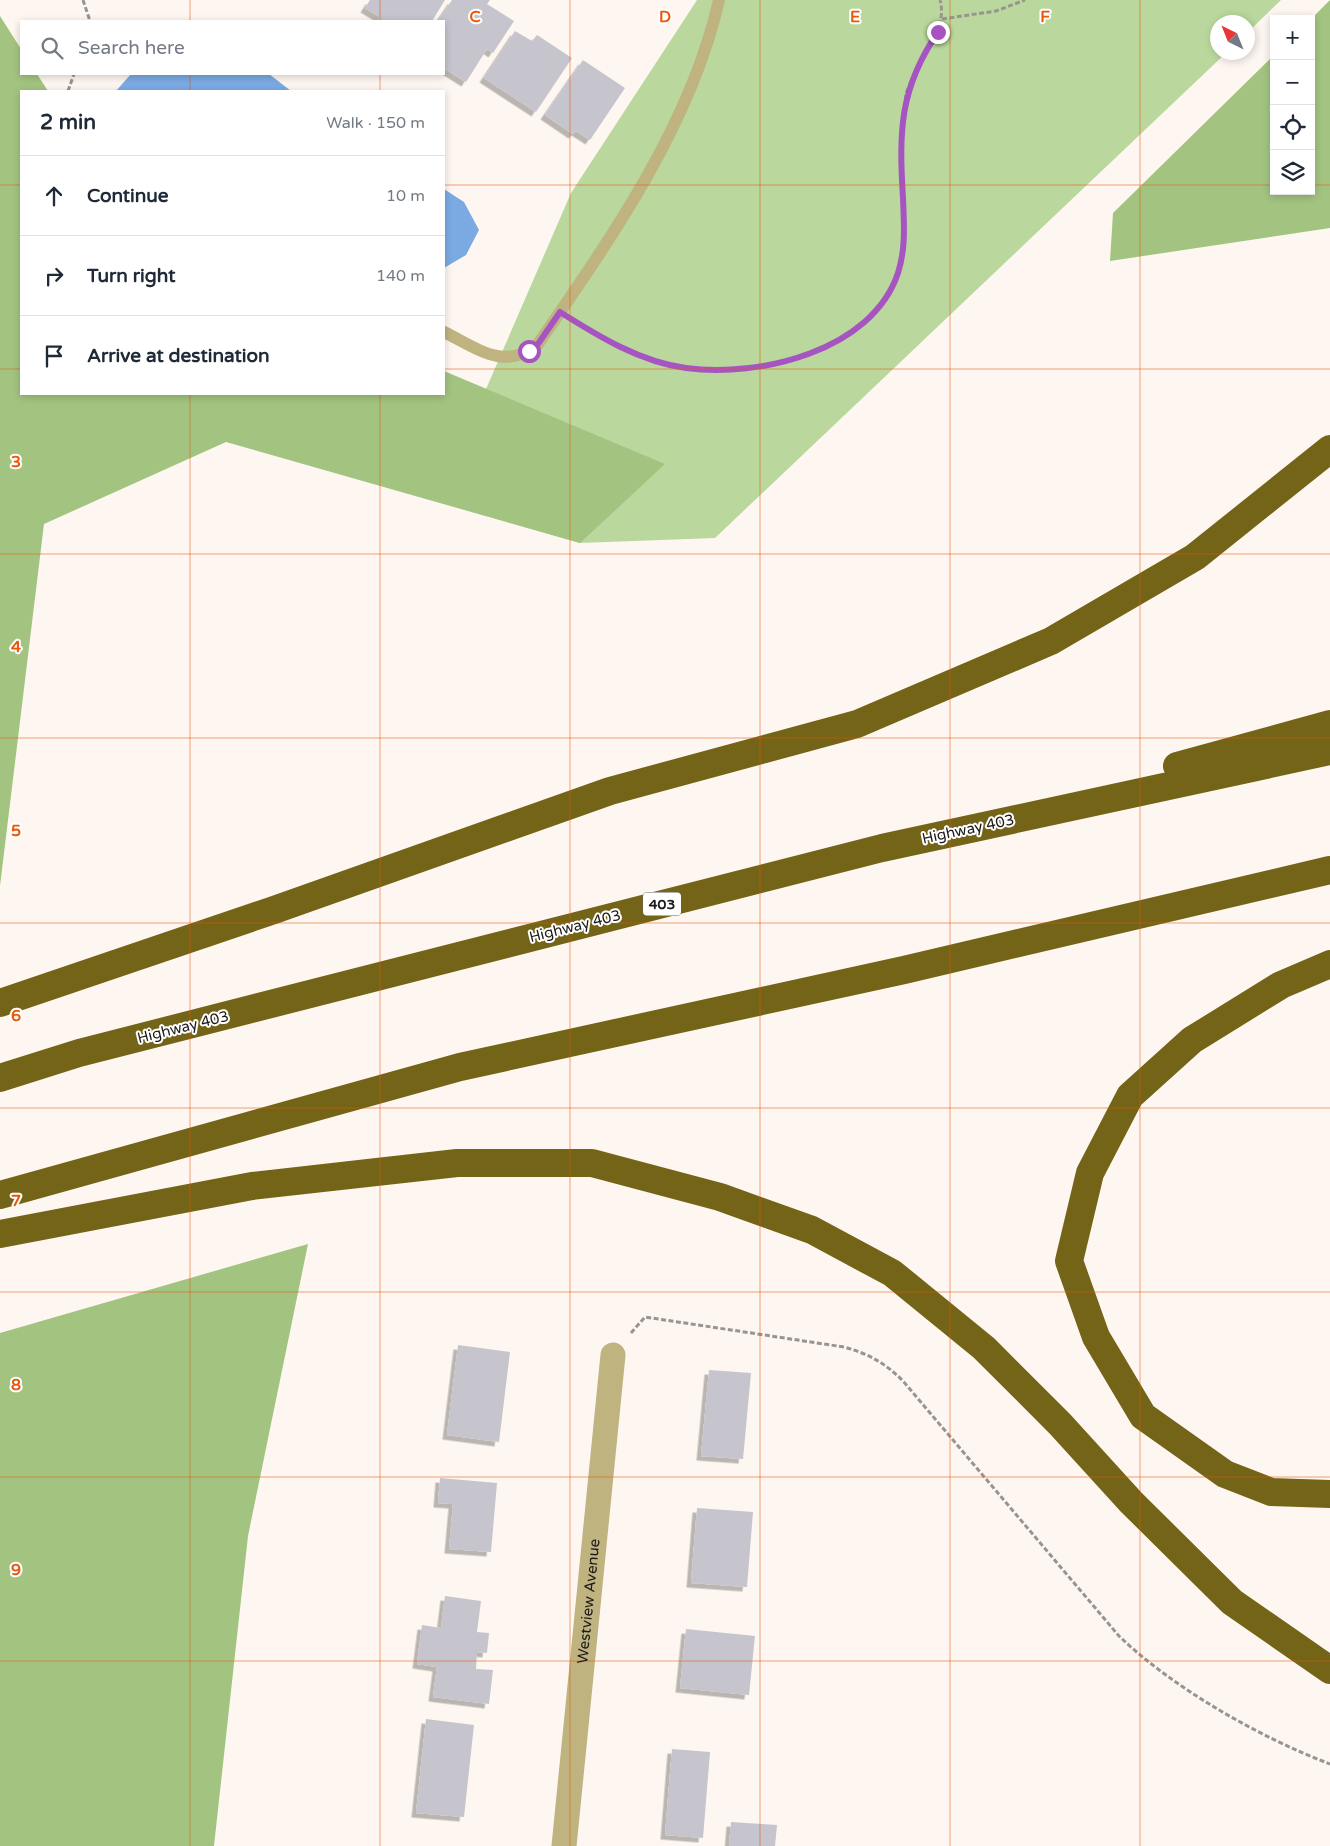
<!DOCTYPE html>
<html lang="en">
<head>
<meta charset="utf-8">
<style>
  :root { --surface:#fff; --page:#f2f2f3; --text:#1f2937; --muted:#747a83; --line:#e0e1e3 }
  body { margin:0; font-family:"Varela Round",sans-serif; background:var(--page); color:var(--text) }
  .controls { position:absolute; right:15px; top:15px; display:grid; overflow:hidden; border-radius:0px; box-shadow:0 2px 8px #0003 }
  .controls button { width:45px; height:45px; display:grid; place-items:center; padding:0; border:0; border-bottom:1px solid var(--line); background:var(--surface); color:var(--text); font:25px sans-serif }
  .compass { position:absolute; left:1210px; top:15px; width:45px; height:45px; border-radius:50%; background:var(--surface); box-shadow:0 2px 8px #0003; rotate:317deg }
  .stop { position:absolute; width:15px; height:15px; margin:-11px; border:4px solid #a754c3; border-radius:50%; background:#fff }
  .stop.end { background:#a754c3; border-color:#fff; box-shadow:0 1px 5px #0008 }
  .list { margin:0; padding:0; list-style:none }
  h2 { display:flex; justify-content:space-between; align-items:center; height:65px; margin:0; padding:0 20px; font-size:21px }
  h2 small { font-size:16px; font-weight:400; color:var(--muted) }
  .list li { display:grid; grid-template-columns:32px 1fr auto; gap:15px; align-items:center; box-sizing:border-box; height:80px; padding:0 20px; border-top:1px solid var(--line) }
  .list b { display:block; font-size:19px; white-space:nowrap }
  .list em { font-size:16px; font-style:normal; color:var(--muted) }
  .icon { flex:none; width:28px; height:28px; fill:none; stroke:currentColor; stroke-width:2; stroke-linecap:round; stroke-linejoin:round }
  .map { position:relative; flex:none; width:1330px; height:1846px; overflow:hidden }
  .search { position:absolute; background:var(--surface); box-shadow:0 2px 8px #0003; left:20px; top:20px; width:425px; height:55px; display:flex; align-items:center; gap:12px; box-sizing:border-box; padding:0 18px; border-radius:0px; color:var(--muted); font-size:19px }
  .panel { position:absolute; background:var(--surface); box-shadow:0 2px 8px #0003; left:20px; top:90px; width:425px; height:305px; border-radius:0px }
  .map>svg:first-child { display:block }
</style>
</head>
<body>
<div class="map">
<svg width="1330" height="1846" viewBox="0 0 1330 1846">
  <defs>
    <filter id="shadow"><feDropShadow dx="-4.5" dy="4.5" stdDeviation="0" flood-color="#0004"/></filter>
  </defs>
  <rect width="100%" height="100%" fill="#fef7f1"/>
  <!-- green -->
  <path fill="#bad89d" d="M 697,0 L 1281,0 L 1248,32 L 1248,22 L 1218,22 L 1218,52 L 1226,53 L 715,538 L 580,543 L 442,503 L 486,389 L 571,193 Z"/>
  <!-- forest -->
  <path fill="#a3c481" d="M 1330,0 L 1330,228 L 1110,261 L 1113,213 L 1274,55 L 1274,191 L 1311,191 L 1311,19 Z
    M 0,16 L 21,49 L 21,74 L 37,74 L 48,91 L 21,91 L 21,394 L 444,394 L 444,371 L 665,464 L 580,543 L 226,442 L 44,524 L 0,886 Z
    M 308,1244 L 248,1536 L 214,1846 L 0,1846 L 0,1333 Z"/>
  <!-- water -->
  <path fill="#7baae2" d="M 131,74 L 269,74 L 291,91 L 116,91 Z
    M 444,189 L 464,202 L 479,230 L 466,255 L 444,268 Z"/>
  <!-- building -->
  <path fill="#c6c4cc" filter="url(#shadow)" d="M 370,0 L 445,0 L 432,21 L 378,21 L 380,17 L 365,8 Z
    M 452,0 L 490,0 L 487,4 L 514,21 L 493,53 L 487,49 L 466,82 L 445,69 L 447,65 L 444,63 L 444,21 L 438,21 Z
    M 515,31 L 532,41 L 537,35 L 572,58 L 536,112 L 484,78 Z
    M 583,60 L 625,88 L 590,140 L 576,131 L 573,134 L 545,115 Z
    M 458,1345 L 510,1352 L 499,1442 L 447,1435 Z
    M 709,1370 L 751,1373 L 743,1459 L 701,1456 Z
    M 440,1478 L 497,1483 L 491,1552 L 449,1549 L 453,1504 L 438,1503 Z
    M 697,1508 L 753,1512 L 747,1587 L 691,1583 Z
    M 445,1596 L 481,1601 L 477,1632 L 489,1633 L 487,1653 L 477,1652 L 476,1669 L 493,1670 L 489,1704 L 433,1697 L 437,1667 L 417,1664 L 422,1625 L 441,1628 Z
    M 686,1629 L 755,1636 L 749,1695 L 680,1688 Z
    M 426,1719 L 474,1725 L 464,1817 L 416,1813 Z
    M 672,1749 L 710,1752 L 703,1838 L 665,1835 Z
    M 731,1822 L 777,1825 L 775,1846 L 729,1846 Z"/>
  <g fill="none" stroke-linecap="round" stroke-linejoin="round">
    <!-- path -->
    <path stroke="#999490" stroke-width="3" stroke-dasharray="5 2.5" stroke-linecap="butt" d="M 83,0 L 90,21
      M 942,19 L 996,11 L 1025,0
      M 68,91 L 74,74
      M 579,324 C 611,343 650,365 687,368 C 764,376 866,354 898,275 C 907,251 904,225 903,200 C 901,170 900,142 904,113 C 905,107 905,100 906,94 C 915,64 949,31 940,0
      M 631,1333 L 645,1317 L 844,1347 C 869,1354 885,1363 903,1381 L 1119,1636 C 1173,1688 1259,1737 1330,1764"/>
    <!-- service -->
    <path stroke="#bfb380" stroke-width="12" d="M 444,332 C 477,348 505,372 538,344 C 610,240 691,125 719,0"/>
    <!-- minor -->
    <path stroke="#bfb380" stroke-width="25" id="s1" d="M 564,1846 L 613,1355"/>
    <!-- motorway -->
    <path stroke="#746417" stroke-width="28" d="M 1177,766 L 1330,724
      M 1330,964 L 1281,985 L 1192,1040 L 1130,1096 L 1090,1173 L 1069,1261 L 1096,1337 L 1143,1416 L 1225,1474 L 1271,1492 L 1330,1494
      M 0,1003 L 274,910 L 610,791 L 857,724 L 1051,641 L 1195,557 L 1330,449
      M 0,1078 L 79,1053 L 882,848 L 1330,751
      M 0,1195 L 460,1067 L 904,970 L 1330,870
      M 0,1234 L 252,1186 L 457,1163 L 592,1163 L 720,1197 L 812,1230 L 892,1273 L 984,1348 L 1060,1424 L 1131,1502 L 1232,1602 L 1330,1670"/>
  </g>
  <g fill="none" stroke-linecap="round" stroke-linejoin="round">
    <!-- route -->
    <path stroke="#a754c3" stroke-width="6" d="M 529,351 L 538,344 L 560,312 C 598,336 640,362 686,368 C 759,378 872,351 898,273 C 906,248 904,224 903,198 C 899,133 899,89 938,32"/>
  </g>
  <!-- grid -->
  <path fill="none" stroke="#e8590c" stroke-width="1" stroke-opacity="0.55" d="M 190,0 L 190,21M 380,0 L 380,21M 570,0 L 570,1846M 760,0 L 760,1846M 950,0 L 950,1846M 1140,0 L 1140,1846M 190,74 L 190,91M 380,74 L 380,91M 0,185 L 21,185M 444,185 L 1274,185M 1311,185 L 1330,185M 0,369 L 21,369M 444,369 L 1330,369M 190,394 L 190,1846M 380,394 L 380,1846M 0,554 L 1330,554M 0,738 L 1330,738M 0,923 L 1330,923M 0,1108 L 1330,1108M 0,1292 L 1330,1292M 0,1477 L 1330,1477M 0,1661 L 1330,1661"/>
  <g text-anchor="middle" stroke-width="4" stroke-linejoin="round" paint-order="stroke">
    <!-- shield labels -->
    <rect fill="#fff" stroke="#605f5d" stroke-width="1" x="643" y="892.5" width="38" height="23" rx="4"/>
    <g font-size="14" font-weight="bold" fill="#1c1a18">
      <text x="662" y="909">403</text>
    </g>
    <!-- street labels -->
    <g font-size="15" fill="#1c1a18" stroke="#fff">
      <text transform="translate(968 829) rotate(-12)" y="5">Highway 403</text>
      <text transform="translate(575 926) rotate(-14)" y="5">Highway 403</text>
      <text transform="translate(183 1027) rotate(-14)" y="5">Highway 403</text>
      <text dy="5" stroke="none"><textPath href="#s1" startOffset="246">Westview Avenue</textPath></text>
    </g>
  </g>
  <g font-size="16" text-anchor="middle" font-weight="bold" fill="#e8590c" stroke="#fff" stroke-width="4" stroke-linejoin="round" paint-order="stroke">
    <text x="475" y="22">C</text>
    <text x="665" y="22">D</text>
    <text x="855" y="22">E</text>
    <text x="1045" y="22">F</text>
    <text x="16" y="467">3</text>
    <text x="16" y="652">4</text>
    <text x="16" y="836">5</text>
    <text x="16" y="1021">6</text>
    <text x="16" y="1206">7</text>
    <text x="16" y="1390">8</text>
    <text x="16" y="1575">9</text>
  </g>
</svg>
<div class="controls">
<button>+</button>
<button>−</button>
<button><svg class="icon" aria-label="locate" viewBox="0 0 24 24"><circle cx="12" cy="12" r="6"/><path d="M12 2v4M12 18v4M2 12h4M18 12h4"/></svg></button>
<button><svg class="icon" aria-label="layers" viewBox="0 0 24 24"><path d="M12 4l9 5-9 5-9-5zM3 14l9 5 9-5"/></svg></button>
</div>
<svg class="compass" viewBox="-18 -18 36 36"><path d="M0-13l5 13h-10z" fill="#e53935"/><path d="M0 13l5-13h-10z" fill="#747a83"/></svg>
<div class="stop" style="left:529px;top:351px"></div>
<div class="stop end" style="left:938px;top:32px"></div>
<div class="search"><svg class="icon" aria-label="search" viewBox="0 0 24 24"><circle cx="10" cy="10" r="6"/><path d="M15 15l6 6"/></svg>Search here</div>
<section class="panel">
<h2>2 min<small>Walk · 150 m</small></h2>
<ul class="list">
<li><svg class="icon" aria-label="ahead" viewBox="0 0 24 24"><path d="M12 20V5M6 11l6-6 6 6"/></svg><div><b>Continue</b></div><em>10 m</em></li>
<li><svg class="icon" aria-label="right" viewBox="0 0 24 24"><path d="M7 20v-9h11M14 6l5 5-5 5"/></svg><div><b>Turn right</b></div><em>140 m</em></li>
<li><svg class="icon" aria-label="arrive" viewBox="0 0 24 24"><path d="M6 21V4h12l-3 4 3 4H6"/></svg><div><b>Arrive at destination</b></div></li>
</ul>
</section>
</div>
</body>
</html>
